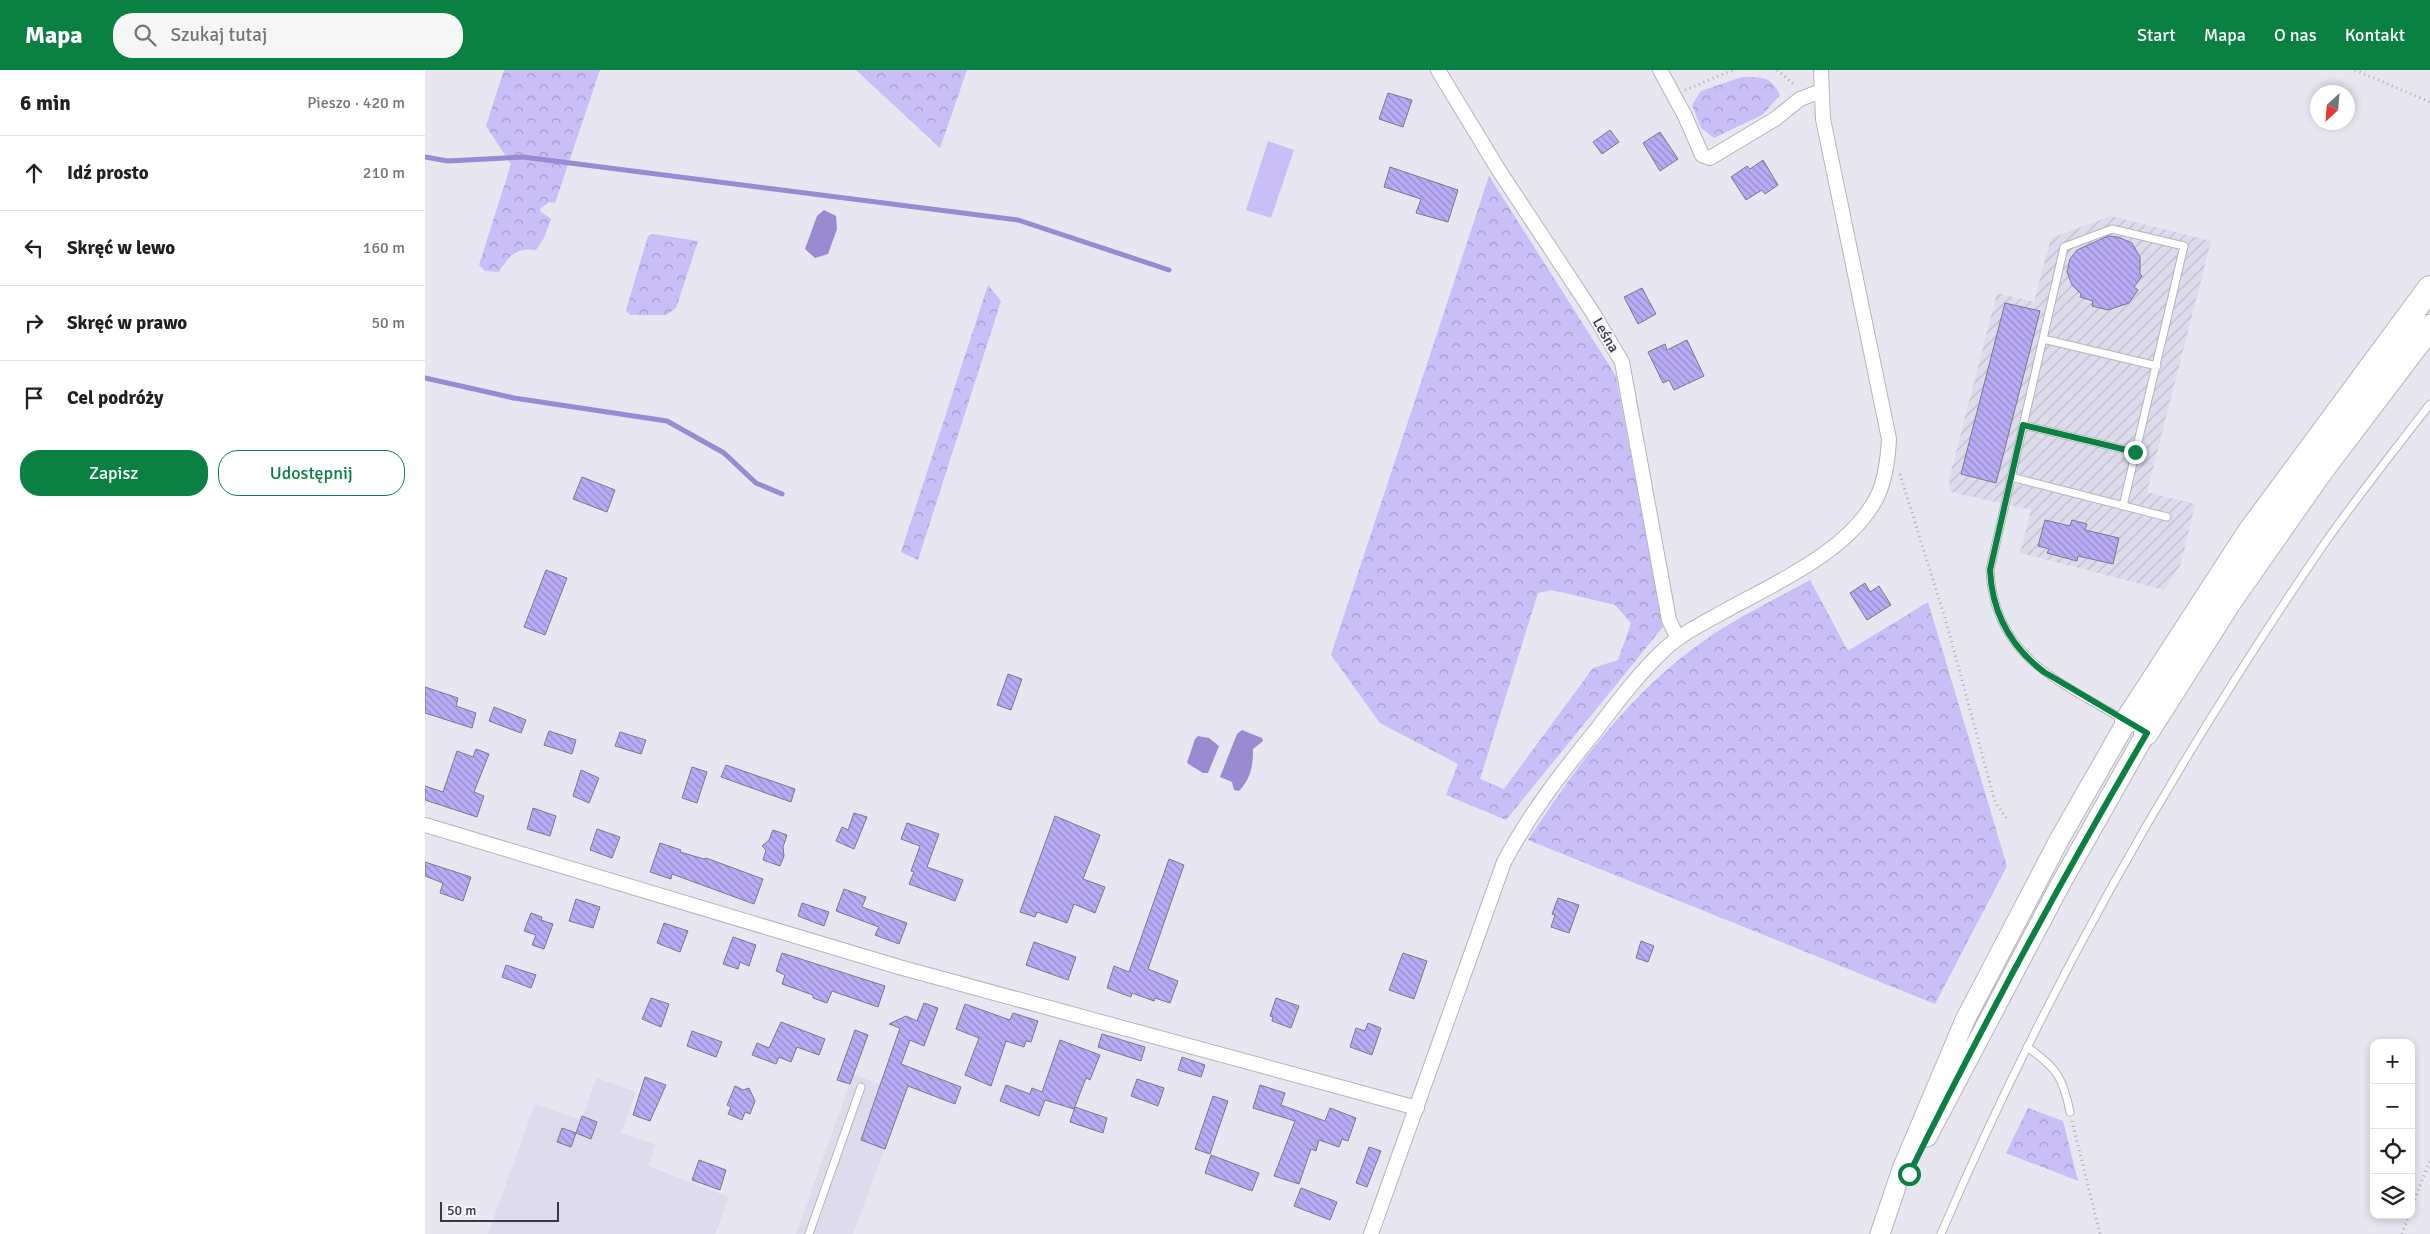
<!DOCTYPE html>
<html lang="pl">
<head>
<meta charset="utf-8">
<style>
  :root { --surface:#fff; --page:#f6f6f6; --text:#202124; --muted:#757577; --line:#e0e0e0; --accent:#0b8043 }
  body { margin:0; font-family:Signika,sans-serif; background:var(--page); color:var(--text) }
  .controls { position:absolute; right:15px; bottom:15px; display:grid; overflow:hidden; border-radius:10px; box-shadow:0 2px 8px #0003 }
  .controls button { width:45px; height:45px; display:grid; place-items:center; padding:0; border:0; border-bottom:1px solid var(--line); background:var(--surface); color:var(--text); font:25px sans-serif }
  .compass { position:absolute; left:1885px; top:15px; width:45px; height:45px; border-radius:50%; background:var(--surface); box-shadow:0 2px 8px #0003; rotate:206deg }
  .scale { position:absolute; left:15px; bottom:12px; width:119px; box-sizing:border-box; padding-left:5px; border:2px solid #39383c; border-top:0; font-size:14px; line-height:18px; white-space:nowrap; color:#39383c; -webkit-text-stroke:4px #f5f3fe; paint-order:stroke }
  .stop { position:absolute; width:15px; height:15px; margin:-11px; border:4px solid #0b8043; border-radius:50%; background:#fff }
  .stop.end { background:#0b8043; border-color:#fff; box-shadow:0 1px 5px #0008 }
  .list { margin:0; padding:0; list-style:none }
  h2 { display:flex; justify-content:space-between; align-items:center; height:65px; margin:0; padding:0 20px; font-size:21px }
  h2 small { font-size:16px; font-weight:400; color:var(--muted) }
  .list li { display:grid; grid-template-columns:32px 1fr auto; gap:15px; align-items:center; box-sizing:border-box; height:75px; padding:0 20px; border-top:1px solid var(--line) }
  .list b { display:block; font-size:19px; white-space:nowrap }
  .list em { font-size:16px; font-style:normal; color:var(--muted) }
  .actions { display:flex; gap:10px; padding:15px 20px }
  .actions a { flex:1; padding:11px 0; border:1px solid var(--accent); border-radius:20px; text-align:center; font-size:18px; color:var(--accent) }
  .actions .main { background:var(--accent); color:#fff }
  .icon { flex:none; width:28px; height:28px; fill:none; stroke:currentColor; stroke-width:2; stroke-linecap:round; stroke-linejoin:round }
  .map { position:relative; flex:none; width:2005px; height:1164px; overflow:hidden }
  header { display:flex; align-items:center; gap:30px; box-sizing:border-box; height:70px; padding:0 25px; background:var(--accent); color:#fff }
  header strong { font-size:24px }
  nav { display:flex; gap:28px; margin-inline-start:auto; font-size:18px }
  .search { width:350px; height:45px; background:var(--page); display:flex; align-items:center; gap:12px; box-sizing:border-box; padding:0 18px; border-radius:20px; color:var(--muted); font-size:19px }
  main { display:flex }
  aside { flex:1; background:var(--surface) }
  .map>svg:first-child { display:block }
</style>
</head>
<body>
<header>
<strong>Mapa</strong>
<div class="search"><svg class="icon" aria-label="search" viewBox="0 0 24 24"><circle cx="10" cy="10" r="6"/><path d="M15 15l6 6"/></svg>Szukaj tutaj</div>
<nav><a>Start</a><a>Mapa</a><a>O nas</a><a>Kontakt</a></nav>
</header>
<main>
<aside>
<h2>6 min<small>Pieszo · 420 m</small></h2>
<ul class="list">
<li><svg class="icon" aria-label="ahead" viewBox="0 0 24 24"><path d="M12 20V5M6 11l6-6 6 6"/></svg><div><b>Idź prosto</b></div><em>210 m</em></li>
<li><svg class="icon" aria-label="left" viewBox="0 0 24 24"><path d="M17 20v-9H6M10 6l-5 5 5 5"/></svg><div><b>Skręć w lewo</b></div><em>160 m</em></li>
<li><svg class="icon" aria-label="right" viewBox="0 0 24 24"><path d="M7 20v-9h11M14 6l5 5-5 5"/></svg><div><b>Skręć w prawo</b></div><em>50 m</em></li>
<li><svg class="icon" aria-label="arrive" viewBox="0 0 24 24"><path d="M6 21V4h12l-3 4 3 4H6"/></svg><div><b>Cel podróży</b></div></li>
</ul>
<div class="actions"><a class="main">Zapisz</a><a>Udostępnij</a></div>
</aside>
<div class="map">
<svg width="2005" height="1164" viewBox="0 0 2005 1164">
  <defs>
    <pattern id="industrial-furrows" width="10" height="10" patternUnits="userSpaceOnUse" patternTransform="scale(1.25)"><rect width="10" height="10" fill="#dedbed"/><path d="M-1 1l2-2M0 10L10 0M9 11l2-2" fill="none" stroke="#bfbdcc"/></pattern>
    <pattern id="forest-crowns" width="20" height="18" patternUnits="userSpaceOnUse" patternTransform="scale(1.25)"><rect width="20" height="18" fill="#c9bef6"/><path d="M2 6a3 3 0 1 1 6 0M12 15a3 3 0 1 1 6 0" fill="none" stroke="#a49bc8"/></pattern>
    <pattern id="building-back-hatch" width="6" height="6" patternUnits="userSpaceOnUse" patternTransform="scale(1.25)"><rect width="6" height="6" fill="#b9aaf5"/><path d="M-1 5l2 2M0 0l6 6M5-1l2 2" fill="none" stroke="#978bc8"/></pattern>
  </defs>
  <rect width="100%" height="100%" fill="#e7e6f1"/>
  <!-- built -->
  <path fill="#dedbed" d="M 428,1004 L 480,1024 L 428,1164 L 371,1164 Z
    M 172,1008 L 211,1022 L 196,1063 L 231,1075 L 223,1096 L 304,1127 L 290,1164 L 63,1164 L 110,1034 L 156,1050 Z"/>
  <!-- industrial -->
  <path fill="url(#industrial-furrows)" d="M 1686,146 L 1786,171 L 1722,422 L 1770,434 L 1756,494 L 1739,520 L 1595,483 L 1606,440 L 1526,422 L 1524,409 L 1572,223 L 1609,232 L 1626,168 Z"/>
  <!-- grass -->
  <path fill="#c9bef6" d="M 843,71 L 869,80 L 846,148 L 821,140 Z"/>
  <!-- forest -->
  <path fill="url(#forest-crowns)" fill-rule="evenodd" d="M 79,0 L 175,0 L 130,133 L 124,132 L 116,138 L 115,141 L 126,149 L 119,168 L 111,180 C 92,177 83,186 74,202 L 60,201 L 54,195 L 86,94 L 61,56 Z
    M 431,0 L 542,0 L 515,78 Z
    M 1317,7 C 1337,7 1346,6 1355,25 L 1337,45 L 1289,68 L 1276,58 L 1267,35 L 1276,21 Z
    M 1064,106 L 1191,306 L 1238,557 L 1081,750 L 1021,725 L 1033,694 L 955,653 L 906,585 ZM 1127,520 L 1190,535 L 1206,553 L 1193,590 L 1168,598 L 1079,719 L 1055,709 L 1113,523 Z
    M 228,164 L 273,171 L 251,238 L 241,245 L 205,245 L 201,240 L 223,166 Z
    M 563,215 L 576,231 L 493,490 L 476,482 Z
    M 1385,510 L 1423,581 L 1503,532 L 1582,796 L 1510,934 L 1103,770 C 1152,695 1207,620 1283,568 C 1314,546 1351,529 1385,510 Z
    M 1603,1038 L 1638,1051 L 1653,1111 L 1581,1083 Z"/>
  <!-- water -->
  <path fill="#998ad2" d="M 399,140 L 411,146 L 412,159 L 403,184 L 390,188 L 380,179 L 392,146 Z
    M 817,660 L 837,668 L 838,671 L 828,679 C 828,696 826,708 814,721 L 809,720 L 807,712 L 795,707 L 812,664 Z
    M 773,666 L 784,668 L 794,676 L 783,703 L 778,703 L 762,693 L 770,669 Z"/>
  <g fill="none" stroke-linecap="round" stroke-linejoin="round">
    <!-- stream -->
    <path stroke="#998ad2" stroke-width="5" d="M 0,87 L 23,91 L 98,87 L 593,150 L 744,200
      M 0,308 L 89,328 L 242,351 L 299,383 L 331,413 L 357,424"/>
  </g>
  <!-- building -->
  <path fill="url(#building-back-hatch)" stroke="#7b7a84" d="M 963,23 L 987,30 L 978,57 L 954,49 Z
    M 1185,60 L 1194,72 L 1177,84 L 1168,72 Z
    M 1235,62 L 1253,89 L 1235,101 L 1218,73 Z
    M 1338,90 L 1353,115 L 1340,124 L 1337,120 L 1321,130 L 1306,107 L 1322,96 L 1325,99 Z
    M 965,97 L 1033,120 L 1023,152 L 991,143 L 996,129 L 959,117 Z
    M 1683,166 L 1693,167 L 1707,173 L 1715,187 L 1715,204 L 1717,206 L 1709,217 L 1713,220 L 1704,233 L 1683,240 L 1667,236 L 1668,231 L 1655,227 L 1656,224 L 1647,215 L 1642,202 L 1645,189 L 1652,180 Z
    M 1217,218 L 1231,244 L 1213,254 L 1199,227 Z
    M 1580,233 L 1615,241 L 1571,413 L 1536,404 Z
    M 1262,270 L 1279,306 L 1249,320 L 1244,310 L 1238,313 L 1223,282 L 1240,274 L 1242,280 Z
    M 157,407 L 190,420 L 182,442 L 148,429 Z
    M 1620,450 L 1645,456 L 1647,450 L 1662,454 L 1660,460 L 1694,468 L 1688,494 L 1653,486 L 1652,491 L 1622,483 L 1624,479 L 1613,476 Z
    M 121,500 L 142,508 L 120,565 L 99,557 Z
    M 1440,513 L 1445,522 L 1454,516 L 1466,535 L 1442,550 L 1425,523 Z
    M 583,604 L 597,609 L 586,640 L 572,635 Z
    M 0,617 L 33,628 L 31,636 L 51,643 L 47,658 L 0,643 Z
    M 69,637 L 101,650 L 96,663 L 64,651 Z
    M 124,661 L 151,670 L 147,684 L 119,675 Z
    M 195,662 L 221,670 L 216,684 L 190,676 Z
    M 51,679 L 64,684 L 49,722 L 59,726 L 52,747 L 0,730 L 0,716 L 18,722 L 32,681 L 48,687 Z
    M 301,695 L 370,719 L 366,732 L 296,707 Z
    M 267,697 L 282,702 L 272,733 L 257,728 Z
    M 156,700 L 174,708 L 164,733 L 148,726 Z
    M 108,738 L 131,746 L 125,766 L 102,759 Z
    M 429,743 L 442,747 L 429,779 L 411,771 L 417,757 L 423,760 Z
    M 630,746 L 675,765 L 658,809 L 680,817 L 670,843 L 649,834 L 642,853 L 612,842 L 610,847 L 595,842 Z
    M 482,753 L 514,764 L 502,797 L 538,810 L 530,831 L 484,814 L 489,802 L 486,801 L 495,776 L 476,769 Z
    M 172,759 L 195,767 L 187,788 L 165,780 Z
    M 348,760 L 362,765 L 358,777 L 359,786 L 355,796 L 338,790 L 341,780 L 337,776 L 344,770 Z
    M 235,773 L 256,780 L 255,782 L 279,789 L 281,788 L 338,809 L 329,834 L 247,804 L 246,809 L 225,802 Z
    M 744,789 L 759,795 L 723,899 L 753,911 L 745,933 L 730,928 L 729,931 L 707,923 L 706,927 L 682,918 L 689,896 L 704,902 Z
    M 0,792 L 46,807 L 38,831 L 15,823 L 18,813 L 0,806 Z
    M 419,819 L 441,827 L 437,837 L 482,853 L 474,874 L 450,865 L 454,857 L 411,841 Z
    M 1133,828 L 1154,835 L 1144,863 L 1126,857 L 1130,845 L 1127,844 Z
    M 151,829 L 175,837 L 168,858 L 144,851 Z
    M 377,833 L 404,842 L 399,856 L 373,846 Z
    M 106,843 L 117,847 L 116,850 L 128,854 L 119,879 L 107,875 L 111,865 L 99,861 Z
    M 239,853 L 263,861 L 255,882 L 232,873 Z
    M 308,867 L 331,875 L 324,896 L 315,892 L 313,899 L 298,894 Z
    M 1216,871 L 1229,876 L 1223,892 L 1211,888 Z
    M 609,872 L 651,887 L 643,910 L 601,895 Z
    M 357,883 L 460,916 L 453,937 L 407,921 L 402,933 L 388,928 L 388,925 L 357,914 L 360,905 L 351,901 Z
    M 978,883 L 1002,891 L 989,929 L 964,920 Z
    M 81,895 L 111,905 L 106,918 L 77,907 Z
    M 226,928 L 244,934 L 236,957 L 217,949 Z
    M 851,928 L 874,936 L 866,958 L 847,951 L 848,947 L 845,946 Z
    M 499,933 L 513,938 L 499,976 L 485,970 L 476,994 L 536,1017 L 530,1034 L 483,1016 L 460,1079 L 436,1070 L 475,958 L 464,954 L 481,946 L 492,951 Z
    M 540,934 L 585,950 L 588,943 L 613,951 L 606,972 L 601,971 L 599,977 L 581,971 L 566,1016 L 540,1005 L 554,968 L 531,959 Z
    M 356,952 L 400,969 L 394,985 L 372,977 L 366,992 L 354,987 L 351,994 L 327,985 L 332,973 L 344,978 Z
    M 943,953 L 956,958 L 947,985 L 925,977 L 931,958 L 940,961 Z
    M 430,960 L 443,965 L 425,1014 L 412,1010 Z
    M 267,961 L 297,972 L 291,987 L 262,976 Z
    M 677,964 L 720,977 L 716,991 L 673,977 Z
    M 635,970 L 675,985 L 665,1010 L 661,1008 L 649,1039 L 620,1030 L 614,1046 L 575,1031 L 581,1015 L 605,1024 L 607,1018 L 617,1022 Z
    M 757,987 L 780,995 L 776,1007 L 753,1000 Z
    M 220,1007 L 241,1015 L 225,1051 L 208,1045 Z
    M 712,1009 L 739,1018 L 733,1036 L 706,1026 Z
    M 835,1015 L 860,1023 L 856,1035 L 900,1051 L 905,1038 L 931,1048 L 923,1071 L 917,1069 L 914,1077 L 894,1070 L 891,1081 L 886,1079 L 874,1114 L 849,1106 L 870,1051 L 828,1038 Z
    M 310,1016 L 318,1020 L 324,1018 L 330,1031 L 325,1044 L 320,1042 L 317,1050 L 303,1044 L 306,1037 L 302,1035 Z
    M 788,1026 L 803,1031 L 785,1084 L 770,1079 Z
    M 650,1037 L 682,1048 L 678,1063 L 645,1052 Z
    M 157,1046 L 172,1052 L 166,1069 L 151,1063 Z
    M 137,1058 L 151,1063 L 146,1077 L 132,1072 Z
    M 944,1077 L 956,1081 L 942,1117 L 931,1113 Z
    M 786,1085 L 834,1103 L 827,1121 L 780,1103 Z
    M 274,1090 L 301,1100 L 295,1120 L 267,1110 Z
    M 876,1118 L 912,1132 L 905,1150 L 869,1136 Z"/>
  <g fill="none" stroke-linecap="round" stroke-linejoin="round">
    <defs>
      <path id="service" d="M 1618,269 L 1732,296
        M 1598,355 L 1710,382
        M 1586,407 L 1742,447
        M 1698,436 L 1759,176 L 1687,159 L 1639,177 L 1565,500 C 1569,587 1634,611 1699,650
        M 1602,977 C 1631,997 1638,1007 1645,1042
        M 384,1164 L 436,1017
        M 1516,1164 C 1619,923 1749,694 1897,477 C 1931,428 1969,381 2005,334"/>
      <path id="minor" d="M 1013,0 L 1073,99 L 1168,243 L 1197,292 L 1244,550 L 1253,569
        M 1235,0 L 1260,46 L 1277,85 L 1285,88 L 1350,49 L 1375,29 L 1396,21
        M 0,755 L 474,897 L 992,1038
        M 946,1164 L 1079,792 C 1105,743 1137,702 1172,659 C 1193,631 1215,602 1241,578 C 1258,563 1278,553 1298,542 C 1350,513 1426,481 1453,425 C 1461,407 1463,388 1464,369 L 1398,49 L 1396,0"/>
      <path id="secondary" d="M 1502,1067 L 1635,815 L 1721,663
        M 1455,1164 L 1477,1099 L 1540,950 L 1634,770 L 1702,651"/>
      <path id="motorway" d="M 1702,651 L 1824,463 L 2005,218
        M 1721,663 L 1804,532 L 1895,402 L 2005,257"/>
    </defs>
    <!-- service casing -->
    <use href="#service" stroke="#b5b3be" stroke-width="9"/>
    <!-- minor casing -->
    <use href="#minor" stroke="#b5b3be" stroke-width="16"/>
    <!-- secondary casing -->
    <use href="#secondary" stroke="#b5b3be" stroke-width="21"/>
    <!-- motorway casing -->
    <use href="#motorway" stroke="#b5b3be" stroke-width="26"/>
    <!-- path -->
    <path stroke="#adacb5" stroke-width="3" stroke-dasharray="1 4" stroke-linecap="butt" d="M 1352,0 L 1371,16
      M 1930,0 L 2005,32
      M 1260,20 L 1308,0
      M 1475,404 L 1523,558 L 1570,732 L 1582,749
      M 1647,1051 L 1675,1164
      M 1986,1139 L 2005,1090
      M 1977,1164 L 1984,1145"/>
    <!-- service -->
    <use href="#service" stroke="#fff" stroke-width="7"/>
    <!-- minor -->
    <use href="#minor" stroke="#fff" stroke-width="14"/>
    <!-- secondary -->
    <use href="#secondary" stroke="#fff" stroke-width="19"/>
    <!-- motorway -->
    <use href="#motorway" stroke="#fff" stroke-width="24"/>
  </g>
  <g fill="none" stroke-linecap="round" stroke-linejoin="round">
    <!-- route -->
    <path stroke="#0b8043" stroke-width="6" d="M 1484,1104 C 1558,954 1638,807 1722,663 L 1619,602 C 1586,577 1567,543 1565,500 L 1598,355 L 1710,382"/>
  </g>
  <g text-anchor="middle" stroke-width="4" stroke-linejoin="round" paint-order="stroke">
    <!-- street labels -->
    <g font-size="15" fill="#39383c" stroke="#f5f3fe">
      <text transform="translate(1181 265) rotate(60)" y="5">Leśna</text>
    </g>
  </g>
</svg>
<div class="controls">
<button>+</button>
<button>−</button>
<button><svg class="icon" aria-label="locate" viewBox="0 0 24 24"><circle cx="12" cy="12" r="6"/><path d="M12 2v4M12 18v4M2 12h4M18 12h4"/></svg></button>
<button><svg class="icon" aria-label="layers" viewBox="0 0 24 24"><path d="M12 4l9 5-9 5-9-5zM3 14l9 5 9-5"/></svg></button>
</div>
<svg class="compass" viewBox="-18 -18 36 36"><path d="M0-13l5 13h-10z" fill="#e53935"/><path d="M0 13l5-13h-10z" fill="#757577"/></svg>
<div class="scale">50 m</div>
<div class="stop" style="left:1484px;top:1104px"></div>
<div class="stop end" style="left:1710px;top:382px"></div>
</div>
</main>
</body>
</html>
